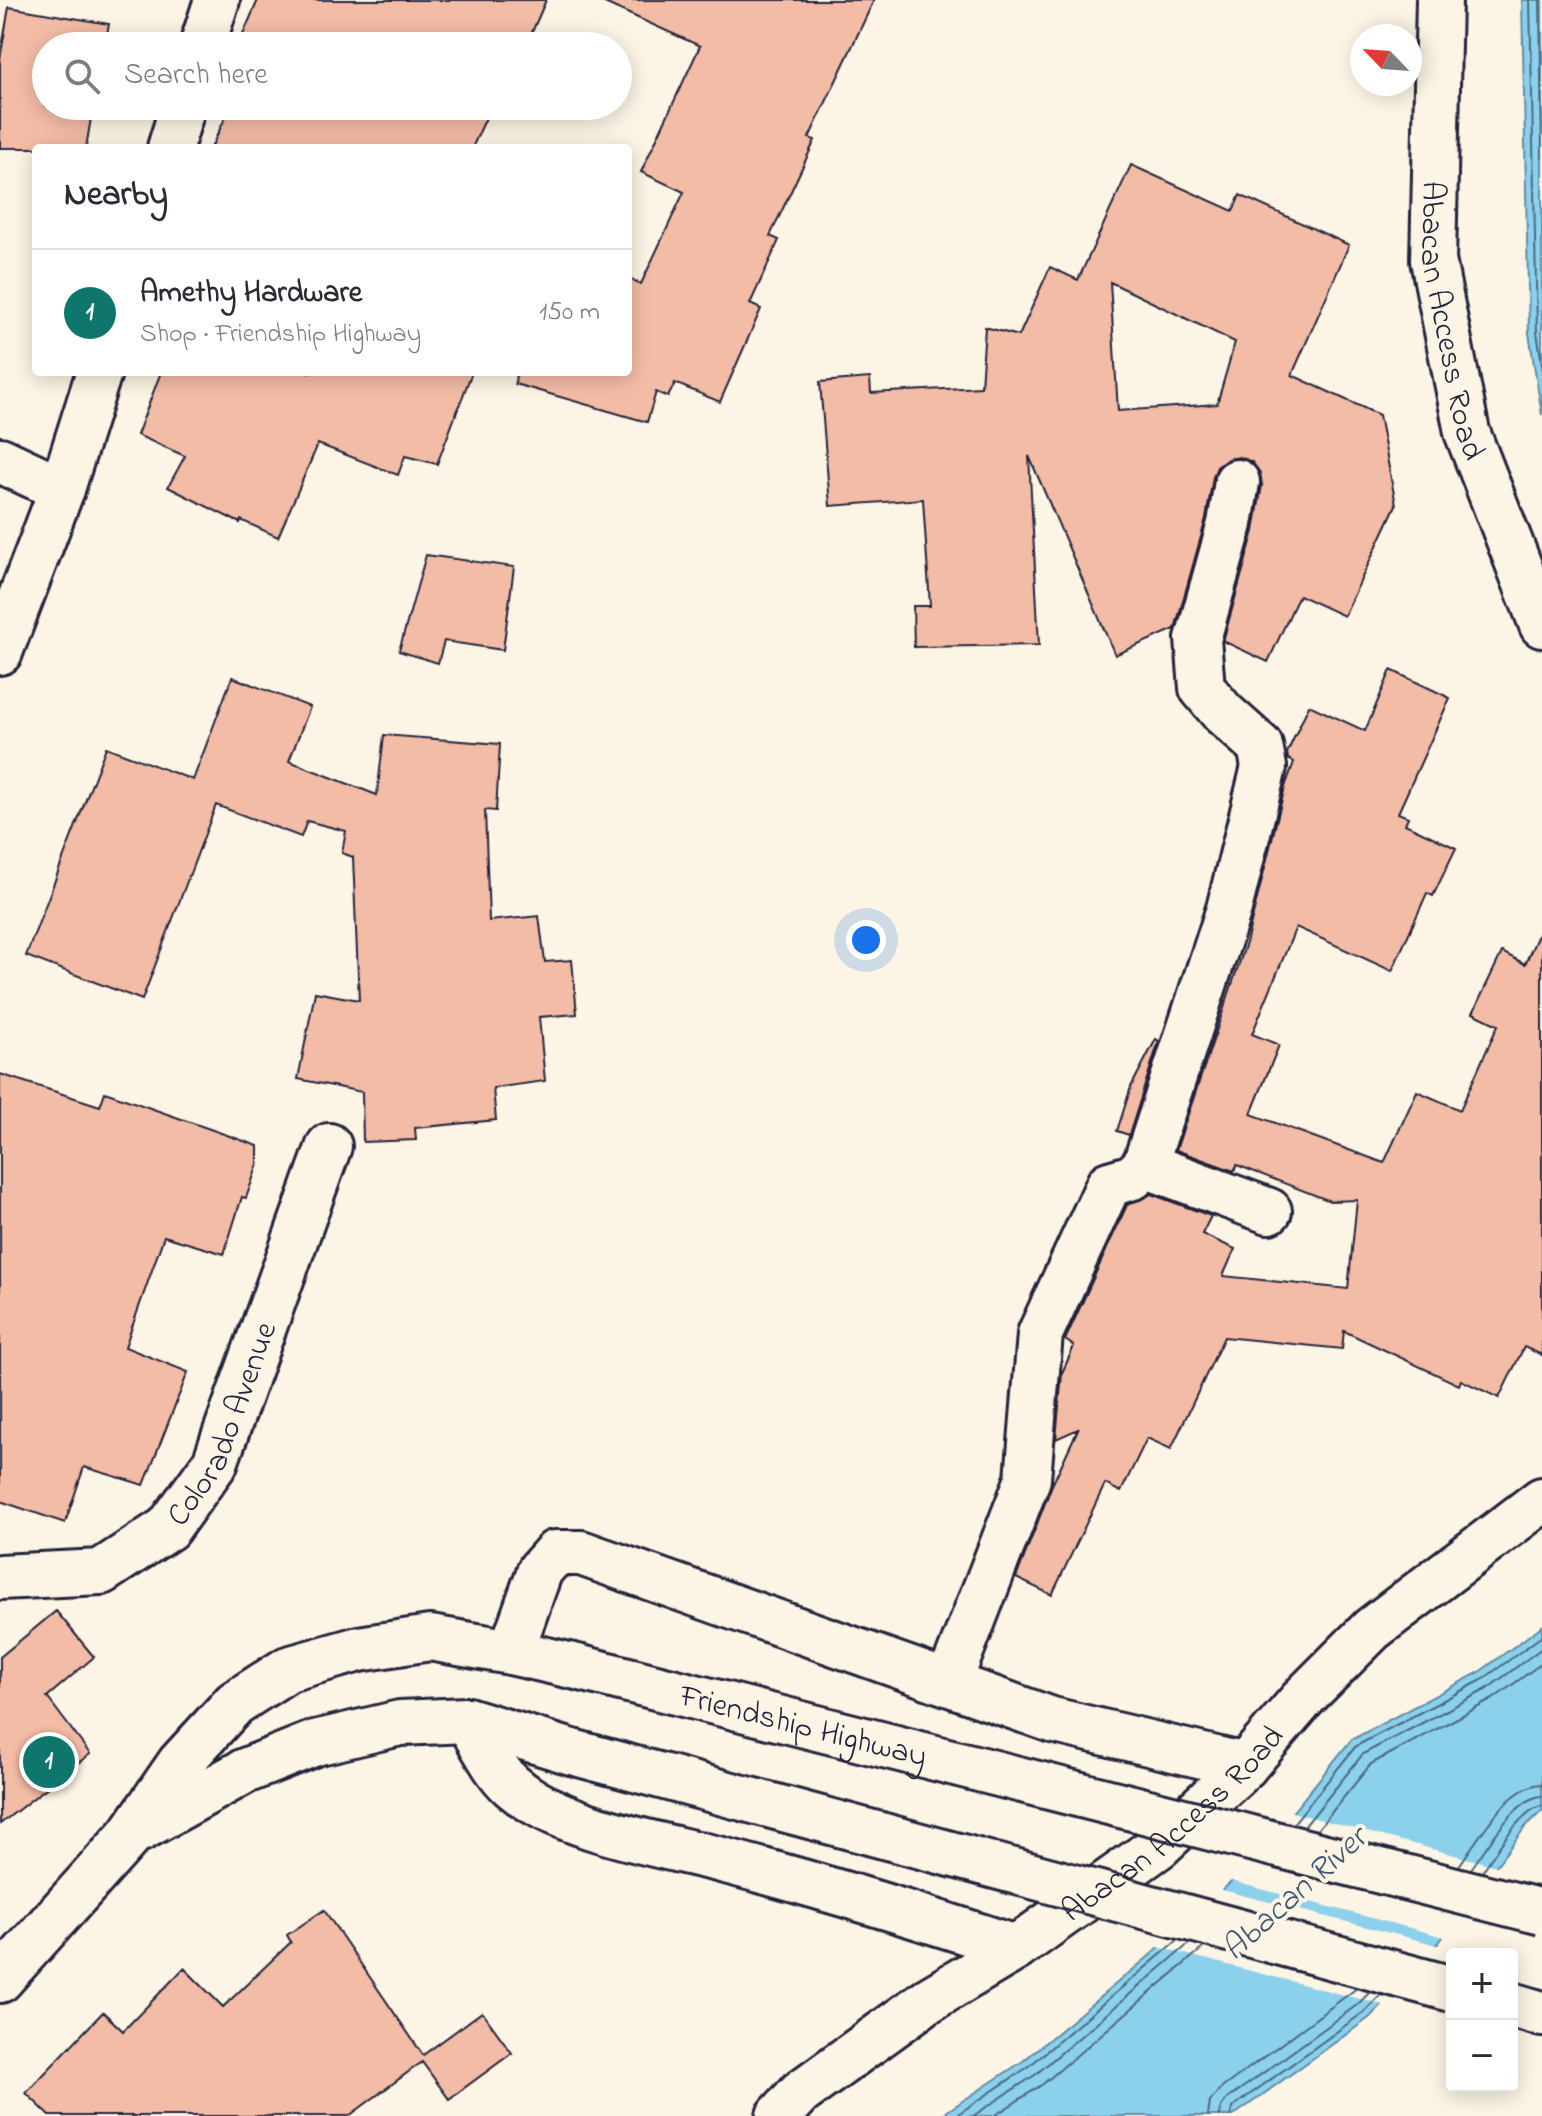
<!DOCTYPE html>
<html lang="en">
<head>
<meta charset="utf-8">
<style>
  :root { --surface:#fff; --page:#f2f2f3; --text:#2b2b33; --muted:#7c7c81; --line:#e1e1e2; --accent:#0f766e }
  body { margin:0; font-family:"Indie Flower",sans-serif; background:var(--page); color:var(--text) }
  .controls { position:absolute; right:24px; bottom:24px; display:grid; overflow:hidden; border-radius:8px; box-shadow:0 4px 20px #0003 }
  .controls button { width:72px; height:72px; display:grid; place-items:center; padding:0; border:0; border-bottom:2px solid var(--line); background:var(--surface); color:var(--text); font:40px sans-serif }
  .compass { position:absolute; left:1350px; top:24px; width:72px; height:72px; border-radius:50%; background:var(--surface); box-shadow:0 4px 20px #0003; rotate:295deg }
  .you { position:absolute; left:866px; top:940px; width:28px; height:28px; margin:-20px; border:6px solid #fff; border-radius:50%; background:#1a73e8; box-shadow:0 0 0 12px #1a73e833 }
  .badge { display:grid; place-items:center; width:52px; height:52px; border-radius:50%; background:var(--accent); color:#fff; font-size:26px; font-weight:700 }
  .pin { position:absolute; translate:-50% -50%; border:4px solid #fff; box-shadow:0 2px 8px #0006 }
  .list { margin:0; padding:0; list-style:none }
  h2 { display:flex; justify-content:space-between; align-items:center; height:104px; margin:0; padding:0 32px; font-size:34px }
  h2 small { font-size:26px; font-weight:400; color:var(--muted) }
  .list li { display:grid; grid-template-columns:52px 1fr auto; gap:24px; align-items:center; box-sizing:border-box; height:128px; padding:0 32px; border-top:2px solid var(--line) }
  .list b { display:block; font-size:30px; white-space:nowrap }
  .list p { margin:0; font-size:26px; white-space:nowrap; color:var(--muted) }
  .list em { font-size:26px; font-style:normal; color:var(--muted) }
  .icon { flex:none; width:44px; height:44px; fill:none; stroke:currentColor; stroke-width:2; stroke-linecap:round; stroke-linejoin:round }
  .map { position:relative; flex:none; width:1542px; height:2116px; overflow:hidden }
  .search { position:absolute; background:var(--surface); box-shadow:0 4px 20px #0003; left:32px; top:32px; width:600px; height:88px; display:flex; align-items:center; gap:20px; box-sizing:border-box; padding:0 28px; border-radius:44px; color:var(--muted); font-size:30px }
  .panel { position:absolute; background:var(--surface); box-shadow:0 4px 20px #0003; left:32px; top:144px; width:600px; height:232px; border-radius:8px }
  .map>svg:first-child { display:block }
</style>
</head>
<body>
<div class="map">
<svg width="1542" height="2116" viewBox="0 0 1542 2116">
  <rect width="100%" height="100%" fill="#fcf5e5"/>
  <filter id="ink" filterUnits="userSpaceOnUse"><feTurbulence type="fractalNoise" baseFrequency=".0125" numOctaves="2"/><feDisplacementMap in="SourceGraphic" scale="16" xChannelSelector="R" yChannelSelector="G"/><feConvolveMatrix kernelMatrix="1 2 1 2 8 2 1 2 1" color-interpolation-filters="sRGB"/></filter>
  <g filter="url(#ink)">
    <!-- water -->
    <path fill="#8bd1ec" stroke="#618ba5" stroke-width="2" d="M 1522,0 L 1542,0 L 1542,415 L 1529,333 Z
      M 1542,1626 L 1542,1811 L 1526,1826 L 1425,1961 L 1369,2018 L 1233,2116 L 940,2116 L 1023,2061 L 1147,1958 L 1249,1866 L 1351,1740 L 1478,1673 Z"/>
    <!-- pier -->
    <path fill="#fcf5e5" d="M 1288,1811 L 1500,1867 L 1448,1938 L 1227,1880 L 1246,1863 Z
      M 1218,1889 L 1441,1946 L 1428,1964 L 1387,2006 L 1154,1946 Z"/>
    <g fill="none" stroke-linecap="round" stroke-linejoin="round">
      <!-- shore -->
      <path stroke="#4c6882" stroke-width="2" d="M 1530,0 L 1537,332 L 1542,364
        M 1540,0 L 1542,157
        M 1293,1824 L 1356,1746 L 1482,1680 L 1542,1636
        M 1304,1827 L 1363,1754 L 1487,1689 L 1542,1648
        M 1317,1830 L 1371,1764 L 1493,1699 L 1542,1663
        M 1459,1866 C 1477,1841 1508,1785 1542,1784
        M 1471,1869 C 1486,1849 1516,1797 1542,1796
        M 1482,1872 C 1494,1855 1522,1808 1542,1806
        M 955,2116 L 1028,2067 L 1178,1940
        M 973,2116 L 1035,2075 L 1190,1943
        M 994,2116 L 1043,2084 L 1204,1947
        M 1208,2116 L 1210,2102 L 1219,2090 L 1357,1988
        M 1220,2116 L 1221,2107 L 1227,2099 L 1357,2005 L 1370,1992
        M 1230,2116 L 1234,2106 L 1364,2012 L 1381,1995"/>
    </g>
    <!-- building -->
    <path fill="#f3bca7" stroke="#22223b" stroke-width="2" fill-rule="evenodd" d="M 258,0 L 546,0 L 526,46 L 238,46 Z
      M 598,0 L 874,0 L 809,138 L 815,140 L 770,236 L 779,240 L 750,304 L 761,309 L 720,402 L 675,383 L 668,397 L 656,392 L 647,422 L 515,384 L 516,372 L 628,372 L 628,278 L 641,284 L 684,192 L 641,172 L 700,46 Z
      M 9,7 L 109,24 L 105,46 L 46,46 L 46,106 L 93,106 L 86,148 L 0,148 L 0,59 Z
      M 224,106 L 489,106 L 491,107 L 472,148 L 211,148 L 228,112 L 223,110 Z
      M 1131,165 L 1233,211 L 1240,195 L 1349,245 L 1292,375 L 1379,415 L 1396,505 L 1344,616 L 1299,595 L 1268,662 L 1223,641 L 1254,531 L 1262,485 L 1260,473 L 1252,462 L 1240,457 L 1228,459 L 1217,467 L 1213,477 L 1206,519 L 1175,629 L 1115,655 L 1029,456 L 1039,645 L 914,647 L 913,606 L 930,606 L 923,499 L 830,506 L 820,382 L 870,378 L 871,393 L 981,387 L 985,327 L 1019,336 L 1050,267 L 1078,280 ZM 1110,282 L 1235,342 L 1217,404 L 1118,411 Z
      M 161,372 L 472,372 L 437,464 L 405,456 L 398,475 L 318,444 L 278,537 L 241,520 L 240,523 L 168,487 L 185,456 L 137,435 Z
      M 426,555 L 514,567 L 503,650 L 444,641 L 438,663 L 399,651 Z
      M 1391,670 L 1450,698 L 1398,813 L 1408,817 L 1405,824 L 1456,848 L 1433,896 L 1427,893 L 1392,971 L 1296,927 L 1252,1034 L 1279,1045 L 1251,1114 L 1384,1163 L 1417,1091 L 1460,1110 L 1498,1025 L 1473,1013 L 1502,952 L 1525,964 L 1542,926 L 1542,1355 L 1524,1347 L 1499,1398 L 1461,1380 L 1459,1385 L 1344,1331 L 1342,1349 L 1224,1337 L 1171,1449 L 1147,1438 L 1121,1492 L 1105,1484 L 1052,1595 L 1016,1578 L 1052,1485 L 1078,1429 L 1056,1439 L 1062,1373 L 1074,1346 L 1065,1340 L 1127,1205 L 1151,1194 L 1211,1216 L 1202,1234 L 1235,1249 L 1223,1276 L 1348,1289 L 1357,1200 L 1330,1201 L 1237,1165 L 1234,1171 L 1176,1150 L 1246,943 L 1285,787 L 1294,762 L 1288,759 L 1287,753 L 1309,705 L 1365,731 Z
      M 232,677 L 310,707 L 289,761 L 377,795 L 384,735 L 500,744 L 496,811 L 485,810 L 489,921 L 539,916 L 545,962 L 572,960 L 577,1014 L 539,1017 L 545,1081 L 493,1088 L 496,1120 L 415,1128 L 416,1140 L 363,1142 L 362,1092 L 298,1079 L 315,992 L 359,1000 L 353,857 L 342,853 L 346,831 L 307,821 L 301,837 L 216,805 L 142,1000 L 26,956 L 106,747 L 193,780 Z
      M 1156,1039 L 1159,1041 L 1129,1135 L 1117,1131 L 1131,1087 Z
      M 0,1074 L 100,1106 L 105,1092 L 258,1146 L 258,1164 L 246,1198 L 242,1197 L 224,1254 L 164,1236 L 125,1347 L 188,1372 L 144,1485 L 84,1467 L 65,1523 L 0,1501 Z
      M 56,1611 L 94,1657 L 47,1697 L 90,1754 L 0,1824 L 0,1657 Z
      M 324,1910 L 423,2055 L 482,2012 L 512,2053 L 449,2099 L 422,2062 L 349,2116 L 50,2116 L 26,2093 L 103,2012 L 123,2031 L 184,1968 L 223,2007 L 291,1942 L 287,1935 Z"/>
    <g fill="none" stroke-linecap="round" stroke-linejoin="round">
      <defs>
        <g id="minor">
          <path id="s1" d="M 1439,0 L 1433,260 L 1467,432 L 1542,625"/>
          <path d="M 202,46 L 217,0"/>
          <path d="M 170,148 L 183,106"/>
          <path d="M 0,460 L 62,489"/>
          <path d="M 0,652 L 62,489 L 99,372"/>
          <path d="M 1145,1165 L 1229,909 L 1264,767 L 1260,746 L 1223,713 L 1202,688 L 1198,639 L 1230,524 L 1237,482"/>
          <path id="s2" d="M 0,1577 L 101,1572 L 168,1528 L 215,1463 L 329,1146"/>
          <path d="M 511,1652 L 540,1570 L 555,1553 L 581,1553 L 1052,1720 L 1245,1766"/>
          <path d="M 949,1682 L 1028,1479 L 1040,1334 L 1109,1184 L 1133,1177 L 1145,1165 L 1269,1211"/>
          <path d="M 467,1720 C 481,1741 493,1769 512,1786 C 564,1832 674,1846 741,1865 C 834,1890 925,1918 1016,1948"/>
          <path id="s3" d="M 779,2116 L 800,2093 L 927,2001 L 1016,1948 L 1159,1846 L 1245,1766 L 1306,1695 L 1372,1629 L 1542,1500"/>
        </g>
        <path id="major" d="M 140,1829 L 245,1771 L 315,1743 L 400,1723 L 467,1720 L 572,1752
          M 0,1980 L 131,1834 L 180,1763 L 235,1703 L 288,1669 L 359,1649 L 430,1638 L 511,1652 L 577,1667
          M 1512,2005 L 1542,2014"/>
      </defs>
      <!-- minor casing -->
      <use href="#minor" stroke="#22223b" stroke-width="50"/>
      <!-- major casing -->
      <use href="#major" stroke="#22223b" stroke-width="50"/>
      <!-- minor -->
      <use href="#minor" stroke="#fcf5e5" stroke-width="44"/>
      <!-- major -->
      <use href="#major" stroke="#fcf5e5" stroke-width="44"/>
      <defs>
        <g id="major-bridge">
          <path id="s4" d="M 577,1667 L 1542,1912"/>
          <path d="M 572,1752 L 1452,1989"/>
        </g>
      </defs>
      <!-- major-bridge casing -->
      <use href="#major-bridge" stroke="#22223b" stroke-width="50" stroke-linecap="butt"/>
      <!-- major-bridge -->
      <use href="#major-bridge" stroke="#fcf5e5" stroke-width="44"/>
    </g>
  </g>
  <g text-anchor="middle" stroke-width="8" stroke-linejoin="round" paint-order="stroke">
    <!-- street labels -->
    <g font-size="32" fill="#22223b" stroke="#fcf5e5">
      <text dy="11" stroke="none"><textPath href="#s1" startOffset="322">Abacan Access Road</textPath></text>
      <text dy="11" stroke="none"><textPath href="#s2" startOffset="300">Colorado Avenue</textPath></text>
      <text dy="11" stroke="none"><textPath href="#s4" startOffset="234">Friendship Highway</textPath></text>
      <text dy="11" stroke="none"><textPath href="#s3" startOffset="492">Abacan Access Road</textPath></text>
    </g>
    <!-- water labels -->
    <g font-size="34" font-style="italic" fill="#425770" stroke="#fcf5e5">
      <text transform="translate(1293 1892) rotate(-42)" y="12">Abacan River</text>
    </g>
  </g>
</svg>
<div class="controls">
<button>+</button>
<button>−</button>
</div>
<svg class="compass" viewBox="-18 -18 36 36"><path d="M0-13l5 13h-10z" fill="#e53935"/><path d="M0 13l5-13h-10z" fill="#7c7c81"/></svg>
<div class="you"></div>
<div class="pin badge" style="left:49px;top:1762px">1</div>
<div class="search"><svg class="icon" aria-label="search" viewBox="0 0 24 24"><circle cx="10" cy="10" r="6"/><path d="M15 15l6 6"/></svg>Search here</div>
<section class="panel">
<h2>Nearby<small></small></h2>
<ul class="list">
<li><span class="badge">1</span><div><b>Amethy Hardware</b><p>Shop · Friendship Highway</p></div><em>150 m</em></li>
</ul>
</section>
</div>
</body>
</html>
